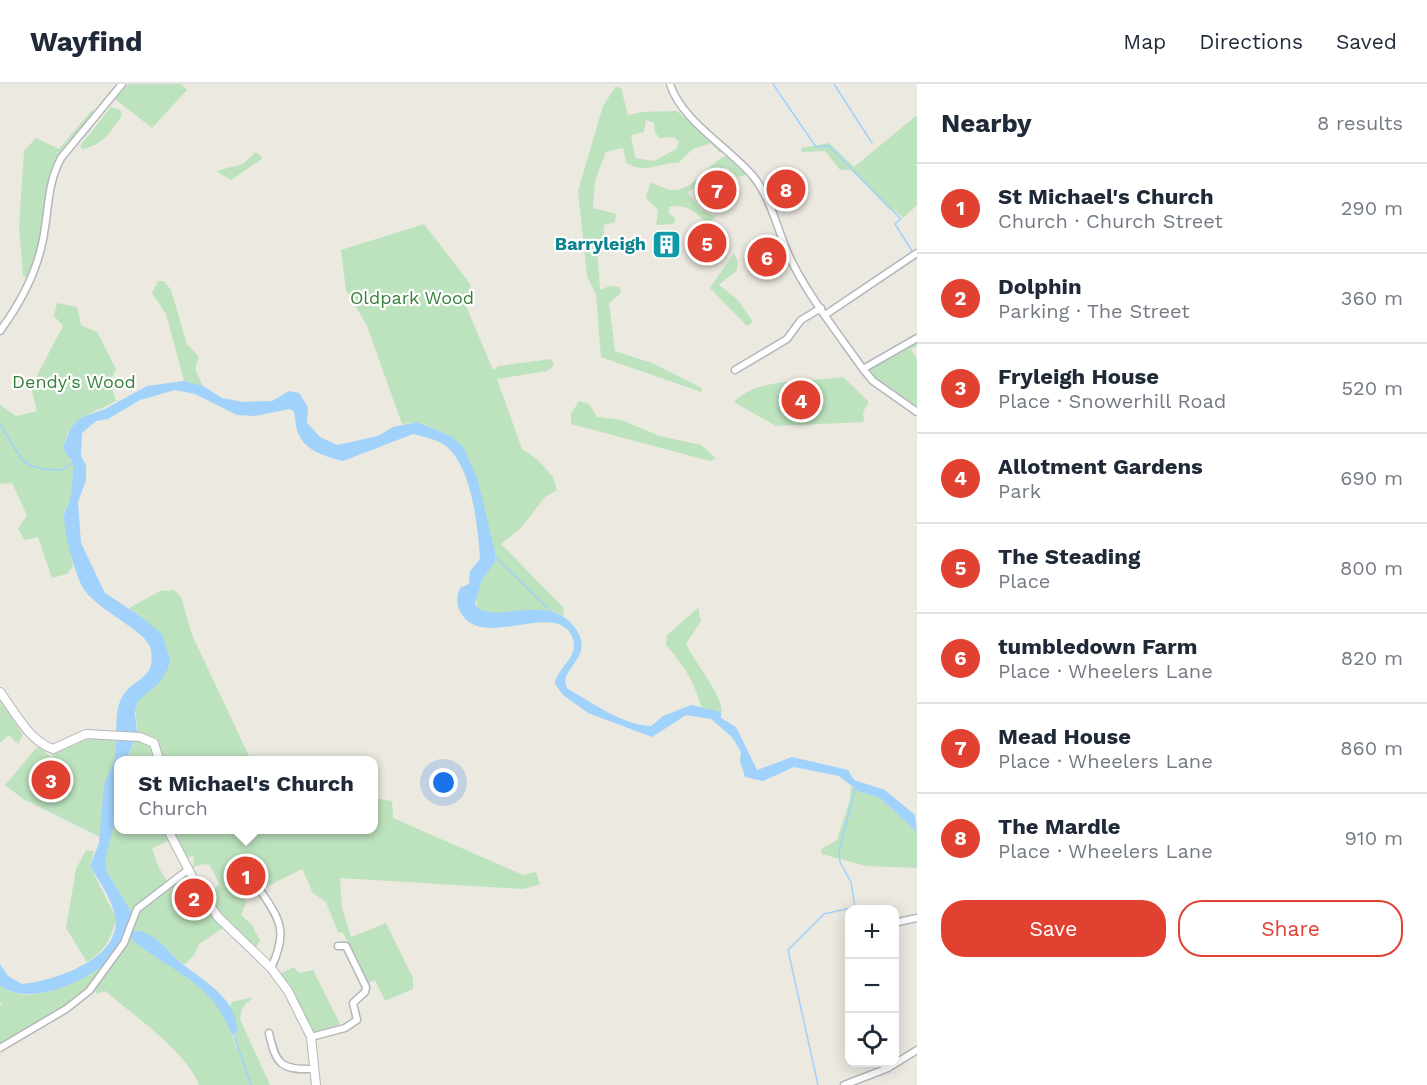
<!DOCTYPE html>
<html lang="en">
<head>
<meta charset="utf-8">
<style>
  :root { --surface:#fff; --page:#f2f2f3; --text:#1f2937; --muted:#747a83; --line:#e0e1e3; --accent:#e14131 }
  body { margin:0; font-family:"Work Sans",sans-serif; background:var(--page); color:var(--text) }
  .controls { position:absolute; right:18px; bottom:18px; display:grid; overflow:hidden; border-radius:12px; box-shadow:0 3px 15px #0003 }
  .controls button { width:54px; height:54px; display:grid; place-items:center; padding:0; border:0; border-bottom:2px solid var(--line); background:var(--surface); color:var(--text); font:30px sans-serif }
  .you { position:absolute; left:444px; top:699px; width:21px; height:21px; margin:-15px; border:4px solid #fff; border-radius:50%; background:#1a73e8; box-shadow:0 0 0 9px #1a73e833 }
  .badge { display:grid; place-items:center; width:39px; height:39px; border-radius:50%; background:var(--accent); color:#fff; font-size:20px; font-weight:700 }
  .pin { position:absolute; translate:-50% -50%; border:3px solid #fff; box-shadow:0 2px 6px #0006 }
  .popup { position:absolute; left:114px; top:672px; width:264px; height:78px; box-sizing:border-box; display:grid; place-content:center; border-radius:12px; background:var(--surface); filter:drop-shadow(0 2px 4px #0005); font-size:20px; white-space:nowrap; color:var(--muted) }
  .popup b { font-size:22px; color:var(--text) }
  .popup::after { content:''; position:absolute; left:50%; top:100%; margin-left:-12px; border:12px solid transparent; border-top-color:var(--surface) }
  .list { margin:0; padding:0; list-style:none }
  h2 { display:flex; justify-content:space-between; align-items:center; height:78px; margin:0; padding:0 24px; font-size:26px }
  h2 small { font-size:20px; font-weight:400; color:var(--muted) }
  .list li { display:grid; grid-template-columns:39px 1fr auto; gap:18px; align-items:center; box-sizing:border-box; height:90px; padding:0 24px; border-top:2px solid var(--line) }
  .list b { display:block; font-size:22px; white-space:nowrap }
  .list p { margin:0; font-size:20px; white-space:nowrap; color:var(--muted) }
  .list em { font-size:20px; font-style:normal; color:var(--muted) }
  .actions { display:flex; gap:12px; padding:18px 24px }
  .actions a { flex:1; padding:14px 0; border:2px solid var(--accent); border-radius:24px; text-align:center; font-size:21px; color:var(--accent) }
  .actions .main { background:var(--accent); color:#fff }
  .icon { flex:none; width:33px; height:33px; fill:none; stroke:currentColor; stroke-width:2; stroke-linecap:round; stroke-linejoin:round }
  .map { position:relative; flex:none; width:917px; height:1001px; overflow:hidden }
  header { display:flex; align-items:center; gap:36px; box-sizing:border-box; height:84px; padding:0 30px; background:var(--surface); border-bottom:2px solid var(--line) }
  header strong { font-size:28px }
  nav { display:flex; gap:33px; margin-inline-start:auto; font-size:21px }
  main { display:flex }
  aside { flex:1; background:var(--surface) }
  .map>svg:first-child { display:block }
</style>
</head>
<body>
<header>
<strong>Wayfind</strong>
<nav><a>Map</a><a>Directions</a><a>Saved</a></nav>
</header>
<main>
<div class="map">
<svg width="917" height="1001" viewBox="0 0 917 1001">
  <rect width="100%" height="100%" fill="#ebe9e0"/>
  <!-- green -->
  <path fill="#bde3be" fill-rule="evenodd" d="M 128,0 L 181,0 L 187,6 L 152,44 L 115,15 Z
    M 616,2 L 621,4 L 628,31 L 642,28 L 677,27 L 723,66 L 720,69 L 711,59 L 693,65 L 678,79 C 657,78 649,91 626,79 L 623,64 L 606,68 L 595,97 L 593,124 L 616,130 L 615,138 L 604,141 L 604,157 L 597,161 L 600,206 L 610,202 L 620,203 L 621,209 L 609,219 L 615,267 L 652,279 L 702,304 L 701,308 L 601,273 L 596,211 L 587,192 L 578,107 L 603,22 ZM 646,36 L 654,39 L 655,49 L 660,54 L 674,53 L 679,58 L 676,65 L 654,77 L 635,74 L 631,51 L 644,48 Z
    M 111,23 L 120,26 L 122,31 C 111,48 103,61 82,65 L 80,62 Z
    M 93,25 L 93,30 L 61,67 L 49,93 L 40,153 L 30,189 L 28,194 L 23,192 L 19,143 L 24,67 L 36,54 L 59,65 Z
    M 917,31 L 917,121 L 903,134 L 893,125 L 890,126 L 851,86 L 840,86 L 825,67 L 802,68 L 801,64 L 829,59 L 854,83 Z
    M 256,68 L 263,74 L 231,96 L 216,87 L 243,80 Z
    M 727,71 L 746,91 L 738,93 L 726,83 L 688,108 L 700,126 L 716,133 L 708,139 C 694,129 687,119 669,123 L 669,129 L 675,134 L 674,140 L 656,141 L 658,126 L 646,114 L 650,99 C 657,100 667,106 672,106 C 695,107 709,78 727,71 Z
    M 424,140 L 471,201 L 466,222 L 493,286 L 499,282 L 551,275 L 554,281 L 547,287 L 497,295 L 522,365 L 538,376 L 553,393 L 557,406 L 545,413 L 521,444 L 501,460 L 563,523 L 564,532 C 539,517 494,538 477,525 L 476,509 L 495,468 L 469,376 L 460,362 L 451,352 L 417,338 L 402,340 L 367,242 L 346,206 L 341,166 Z
    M 734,169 L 738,177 L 737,186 L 719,201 L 737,215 L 753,238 L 747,242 L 710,204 Z
    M 158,197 L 164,197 L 171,206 L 187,260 L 199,273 L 195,285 L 203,302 L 184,297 L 166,230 L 152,209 Z
    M 57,219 L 77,223 L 81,241 L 97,248 L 116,285 L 110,297 L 116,317 C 100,326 81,331 71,345 C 66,350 66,357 63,363 L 74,383 L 70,415 L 64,429 L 73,482 L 67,490 L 52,494 L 38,453 L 25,456 L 18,445 L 27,431 L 12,399 L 0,400 L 0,321 L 16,332 L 37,327 L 31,303 L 63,242 L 54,232 Z
    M 917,257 L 917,262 L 911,265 L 917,275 L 917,326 L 875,296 L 869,286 Z
    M 843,293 L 869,318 L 863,328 L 864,338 L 776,342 L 734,318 C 758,292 811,299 843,293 Z
    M 579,317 L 589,320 L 597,333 L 621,336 L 660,352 L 701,361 L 716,374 L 710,377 L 571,340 L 571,330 Z
    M 174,506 L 181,513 L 192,551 L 251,676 L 164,676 L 157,654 L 137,649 C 138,639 133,626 139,616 C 150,598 164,600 170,575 L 140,532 L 129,524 L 160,507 Z
    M 698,524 L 701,537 L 686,560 C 693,576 726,616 721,629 L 701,623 C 695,598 683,580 666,561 L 667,551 Z
    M 0,617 L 23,651 L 18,660 L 9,651 L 0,659 Z
    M 102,653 L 117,654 L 114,678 L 104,700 L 100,753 L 23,715 L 5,701 C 11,695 34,665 38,663 L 52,673 L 53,670 L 85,656 Z
    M 135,655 C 149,659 152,662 154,676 L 126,676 Z
    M 118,695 L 118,746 L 164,746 L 169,757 L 152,764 L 159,784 L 167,797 L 134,824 L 132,829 L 107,788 L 105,777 Z
    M 851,703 L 880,714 L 917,748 L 917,784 L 866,782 L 822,770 L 821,765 L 837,756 L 850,716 Z
    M 374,714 L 392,717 L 393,734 L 523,791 L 536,788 L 540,800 L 524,805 L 340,794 L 342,824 L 351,853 L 386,839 L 413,894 L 413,905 L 385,917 L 375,896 L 368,899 L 343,849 L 338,848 L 326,818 L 313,809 L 302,785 L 244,814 L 246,819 L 241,831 L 252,841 L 260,857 L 255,864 L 227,840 L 207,812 L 219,800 L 210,781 L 202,780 L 193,783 L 194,771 L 187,774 L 172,749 L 173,746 L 374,746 Z
    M 86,766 L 94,767 L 90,782 L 116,834 C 112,854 105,867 87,878 L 66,844 L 76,785 Z
    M 172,800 L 198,824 L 205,819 L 223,844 L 199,860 L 195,870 L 184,881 L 167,866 L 130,848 L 137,829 Z
    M 128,852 C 156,877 193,889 217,919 C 227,932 231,950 237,965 L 234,951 L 237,944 L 229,923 L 232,918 L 253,913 L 242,924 L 240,935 L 270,1001 L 199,1001 C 186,967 133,931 105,907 L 97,910 L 94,906 L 112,882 Z
    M 112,873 L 92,902 L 75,916 L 0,962 L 0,923 L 2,920 L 0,919 L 0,901 C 30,928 86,893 112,873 Z
    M 294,883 L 299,889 L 313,886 L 340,940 L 316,948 L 311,947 L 279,890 Z"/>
  <!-- water -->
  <path fill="#a1d2fb" d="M 184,297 L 203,302 L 222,314 L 243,318 L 272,317 L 289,307 L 299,309 L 308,323 L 307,339 L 320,353 L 337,361 L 378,352 L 393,343 L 417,338 L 451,352 L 463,363 L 477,393 L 495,468 L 495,478 L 481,498 L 475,520 C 487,543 545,508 572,540 C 601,574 554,585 568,605 C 593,619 622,641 651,642 L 663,632 L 691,621 L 717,627 L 721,629 L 721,634 L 736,643 L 757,686 L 792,673 L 848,686 L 854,696 L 885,706 L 915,731 L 917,748 L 880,714 L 858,707 L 839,692 L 794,683 L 763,697 L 745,693 L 740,677 L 741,668 L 732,653 L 711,635 L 686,631 L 652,653 L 588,629 L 563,611 L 555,600 C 557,583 579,574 573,555 C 559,513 483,568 461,529 C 456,520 456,514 460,504 L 469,500 L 470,487 L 480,475 C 478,443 472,384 447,363 C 438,355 424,353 413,350 L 343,377 C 327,373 306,367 299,351 C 295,344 296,335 294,328 L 290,325 L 255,332 L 237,331 L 195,310 L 175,306 L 140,316 L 108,335 L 96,337 L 82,349 L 81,372 L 86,381 L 86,396 L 78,418 L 81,459 L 105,509 L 140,532 L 162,550 L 170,575 L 168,585 L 159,599 L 138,617 L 135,629 L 137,649 L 116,647 C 117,636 116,624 122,613 C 134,593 156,596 151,566 C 148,546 94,526 82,502 C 74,486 64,449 64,431 C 65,425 69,420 70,414 C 72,404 73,391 73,383 C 73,375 65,371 63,363 L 71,344 L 80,334 L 105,325 L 147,302 Z
    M 117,654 L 135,655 L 126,676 L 118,676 L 113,744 L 105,777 L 107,788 L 132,829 C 127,845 123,863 110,875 C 88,897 27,925 0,901 L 0,880 L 8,892 L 22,900 C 53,897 123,875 115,832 C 112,815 99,797 90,782 L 99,759 L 104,700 L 114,678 Z
    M 140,847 C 157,851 167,867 180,878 C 202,896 239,915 237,948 L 232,951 C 209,892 170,890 128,852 L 130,848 Z"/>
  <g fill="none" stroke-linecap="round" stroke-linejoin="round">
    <!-- stream -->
    <path stroke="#a1d2fb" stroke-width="1.5" d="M 773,0 L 816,63 L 829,62 L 901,135 L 895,140 L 912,167
      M 834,0 L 872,59
      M 67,71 L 91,44
      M 916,175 L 917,175
      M 0,340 L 22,376 L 32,382 L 42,385 L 62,386 L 73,378
      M 494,472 L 553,529
      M 234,951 L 251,1001
      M 818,1001 L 788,866 L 824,830 L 855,823 L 851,798 L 840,778 L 839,768 L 855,705"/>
    <defs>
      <path id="minor" d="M 670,0 C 681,36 728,63 752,91 C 774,117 778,153 794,182 C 813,218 839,251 863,285 L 873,297 L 917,328
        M 825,231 L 917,169
        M 0,247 C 19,221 35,192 42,160 C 49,130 46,102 61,74 L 122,0
        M 863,285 L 917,254
        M 735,286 L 787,255 L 801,236 L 821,224
        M 262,809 C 282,838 287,850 271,884
        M 894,839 L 917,834
        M 269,949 C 276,981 281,986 314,985
        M 311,953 L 345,944 L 357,936 L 353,919 L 365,908 L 366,903 L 346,862 L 338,862
        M 0,964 L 66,925 L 89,907 L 124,859 L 137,825 L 189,785
        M 844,1001 L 888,984 L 917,966"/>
      <path id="tertiary" d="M 0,608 C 15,628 29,657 53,665 L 86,650 L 140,653 L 154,659 L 159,676
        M 168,746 L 197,802 L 218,833 L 271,884 L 288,907 L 311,953 L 316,1001"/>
    </defs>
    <!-- minor casing -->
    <use href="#minor" stroke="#b3b6bb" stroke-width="9"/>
    <!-- tertiary casing -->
    <use href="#tertiary" stroke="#b3b6bb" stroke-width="10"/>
    <!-- minor -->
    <use href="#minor" stroke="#fff" stroke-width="6"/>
    <!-- tertiary -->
    <use href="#tertiary" stroke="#fff" stroke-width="8"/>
  </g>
  <!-- icons -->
  <defs>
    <symbol id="building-square" viewBox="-11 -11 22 22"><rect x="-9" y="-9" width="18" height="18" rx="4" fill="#0f9aa8" stroke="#fff"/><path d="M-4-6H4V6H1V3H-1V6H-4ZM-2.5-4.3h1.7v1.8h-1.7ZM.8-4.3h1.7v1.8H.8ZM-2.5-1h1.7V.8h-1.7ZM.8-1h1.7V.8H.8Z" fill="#fff"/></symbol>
  </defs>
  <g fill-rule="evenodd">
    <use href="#building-square" x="650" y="144" width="33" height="33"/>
  </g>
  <g text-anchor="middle" stroke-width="4.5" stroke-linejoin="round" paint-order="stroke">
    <!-- culture labels -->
    <g font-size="18" font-weight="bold" fill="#0d838f" stroke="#fff" text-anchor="end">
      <text x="646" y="166">Barryleigh</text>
    </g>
    <!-- park labels -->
    <g font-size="18" fill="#37813c" stroke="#fff">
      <text x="412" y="220">Oldpark Wood</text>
      <text x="74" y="304">Dendy's Wood</text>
    </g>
  </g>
</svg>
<div class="controls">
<button>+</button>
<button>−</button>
<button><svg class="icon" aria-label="locate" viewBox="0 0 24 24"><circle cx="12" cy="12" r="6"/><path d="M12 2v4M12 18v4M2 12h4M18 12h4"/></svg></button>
</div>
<div class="you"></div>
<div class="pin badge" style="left:246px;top:792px">1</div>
<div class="popup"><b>St Michael's Church</b>Church</div>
<div class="pin badge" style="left:194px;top:814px">2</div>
<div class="pin badge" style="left:51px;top:696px">3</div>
<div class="pin badge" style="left:801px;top:316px">4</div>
<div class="pin badge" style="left:707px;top:159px">5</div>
<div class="pin badge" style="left:767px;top:173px">6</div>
<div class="pin badge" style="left:717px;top:106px">7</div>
<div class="pin badge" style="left:786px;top:105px">8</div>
</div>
<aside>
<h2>Nearby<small>8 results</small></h2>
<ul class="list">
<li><span class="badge">1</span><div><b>St Michael's Church</b><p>Church · Church Street</p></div><em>290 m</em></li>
<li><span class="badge">2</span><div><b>Dolphin</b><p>Parking · The Street</p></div><em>360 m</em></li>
<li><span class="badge">3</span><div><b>Fryleigh House</b><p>Place · Snowerhill Road</p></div><em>520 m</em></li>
<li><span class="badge">4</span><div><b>Allotment Gardens</b><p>Park</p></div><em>690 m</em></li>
<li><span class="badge">5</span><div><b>The Steading</b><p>Place</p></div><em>800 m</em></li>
<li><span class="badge">6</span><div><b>tumbledown Farm</b><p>Place · Wheelers Lane</p></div><em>820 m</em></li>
<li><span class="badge">7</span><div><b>Mead House</b><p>Place · Wheelers Lane</p></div><em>860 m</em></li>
<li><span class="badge">8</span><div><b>The Mardle</b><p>Place · Wheelers Lane</p></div><em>910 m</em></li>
</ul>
<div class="actions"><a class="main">Save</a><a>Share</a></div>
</aside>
</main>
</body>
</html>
